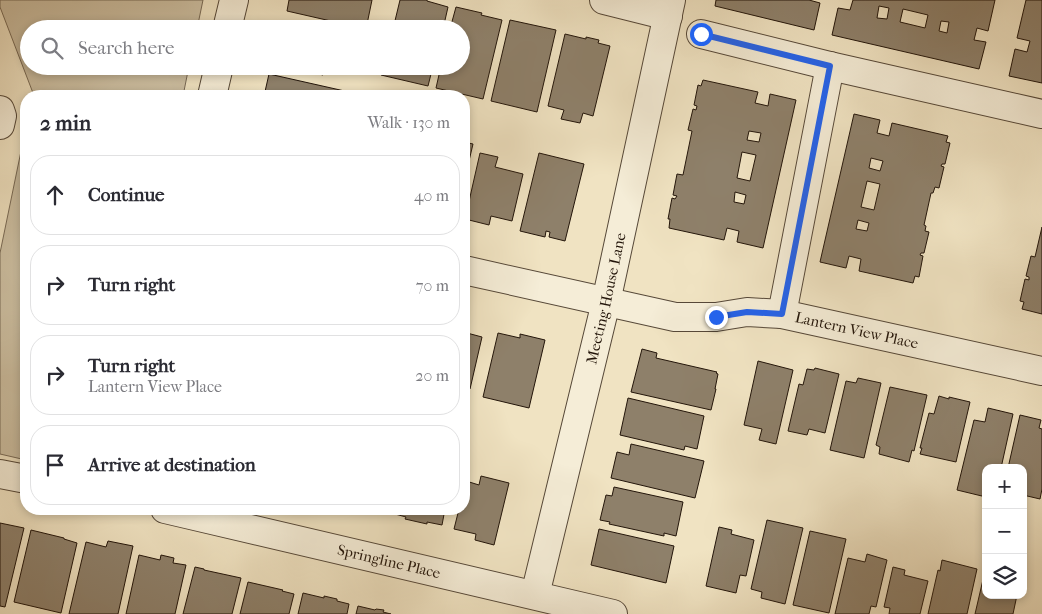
<!DOCTYPE html>
<html lang="en">
<head>
<meta charset="utf-8">
<style>
  :root { --surface:#fff; --page:#f2f2f3; --text:#2b2b33; --muted:#7c7c81; --line:#e1e1e2 }
  body { margin:0; font-family:"IM FELL French Canon",serif; background:var(--page); color:var(--text) }
  .controls { position:absolute; right:15px; bottom:15px; display:grid; overflow:hidden; border-radius:10px; box-shadow:0 2px 8px #0003 }
  .controls button { width:45px; height:45px; display:grid; place-items:center; padding:0; border:0; border-bottom:1px solid var(--line); background:var(--surface); color:var(--text); font:25px sans-serif }
  .stop { position:absolute; width:15px; height:15px; margin:-11px; border:4px solid #2563eb; border-radius:50%; background:#fff }
  .stop.end { background:#2563eb; border-color:#fff; box-shadow:0 1px 5px #0008 }
  .list { margin:0; padding:0; list-style:none }
  h2 { display:flex; justify-content:space-between; align-items:center; height:65px; margin:0; padding:0 20px; font-size:21px }
  h2 small { font-size:16px; font-weight:400; color:var(--muted) }
  .list li { display:grid; grid-template-columns:32px 1fr auto; gap:15px; align-items:center; box-sizing:border-box; height:80px; margin:0 10px 10px; padding:0 10px; border:1px solid var(--line); border-radius:20px }
  .list b { display:block; font-size:19px; white-space:nowrap }
  .list p { margin:0; font-size:16px; white-space:nowrap; color:var(--muted) }
  .list em { font-size:16px; font-style:normal; color:var(--muted) }
  .icon { flex:none; width:28px; height:28px; fill:none; stroke:currentColor; stroke-width:2; stroke-linecap:round; stroke-linejoin:round }
  .map { position:relative; flex:none; width:1042px; height:614px; overflow:hidden }
  .search { position:absolute; background:var(--surface); box-shadow:0 2px 8px #0003; left:20px; top:20px; width:450px; height:55px; display:flex; align-items:center; gap:12px; box-sizing:border-box; padding:0 18px; border-radius:28px; color:var(--muted); font-size:19px }
  .panel { position:absolute; background:var(--surface); box-shadow:0 2px 8px #0003; left:20px; top:90px; width:450px; height:425px; border-radius:20px }
  .map>svg:first-child { display:block }
</style>
</head>
<body>
<div class="map">
<svg width="1042" height="614" viewBox="0 0 1042 614">
  <rect width="100%" height="100%" fill="#f0e3c2"/>
  <filter id="stains"><feTurbulence type="fractalNoise" baseFrequency=".004" numOctaves="4"/><feColorMatrix values="0 0 0 0 .2 0 0 0 0 .09 0 0 0 0 .02 0 0 0 .5 -.17"/></filter>
  <radialGradient id="worn" r=".72"><stop offset=".6" stop-color="#630" stop-opacity="0"/><stop offset="1" stop-color="#630" stop-opacity=".3"/></radialGradient>
  <!-- green -->
  <path fill="#cdc0a3" stroke="#786a56" d="M 0,0 L 203,0 L 197,29 L 29,29 L 29,66 L 189,66 L 183,96 L 33,96 L 33,93 L 0,7 Z
    M 26,127 L 26,460 L 0,454 L 0,253 Z"/>
  <!-- building -->
  <path fill="#8e806a" stroke="#23150a" fill-rule="evenodd" d="M 289,0 L 372,0 L 366,29 L 287,11 Z
    M 400,0 L 427,0 L 427,1 L 448,7 L 443,29 L 393,29 Z
    M 716,0 L 809,0 L 820,3 L 814,30 L 715,6 Z
    M 853,0 L 995,0 L 988,31 L 977,28 L 974,40 L 986,42 L 979,69 L 832,35 L 838,8 L 850,10 ZM 879,6 L 889,8 L 887,19 L 877,18 ZM 903,9 L 928,15 L 925,28 L 900,22 ZM 941,21 L 949,22 L 947,33 L 939,31 Z
    M 1026,0 L 1042,0 L 1042,83 L 1009,76 L 1015,49 L 1027,52 L 1030,41 L 1017,38 Z
    M 456,7 L 482,13 L 481,15 L 502,20 L 483,99 L 436,88 L 441,66 L 461,66 L 461,29 L 450,29 Z
    M 510,20 L 556,30 L 537,112 L 491,101 Z
    M 565,34 L 586,39 L 586,37 L 599,40 L 598,43 L 610,46 L 593,116 L 583,113 L 580,123 L 561,119 L 564,110 L 548,106 Z
    M 287,66 L 325,66 L 323,75 Z
    M 383,66 L 433,66 L 428,86 L 381,75 Z
    M 269,74 L 349,92 L 348,96 L 264,96 Z
    M 703,80 L 758,92 L 755,103 L 768,106 L 770,94 L 796,100 L 763,248 L 737,242 L 739,231 L 727,228 L 724,240 L 669,228 L 670,219 L 668,219 L 672,198 L 675,199 L 677,196 L 673,195 L 677,174 L 683,175 L 692,131 L 688,130 L 693,109 L 696,110 L 697,106 L 694,105 L 698,85 L 701,86 ZM 749,131 L 761,133 L 759,142 L 747,140 ZM 742,152 L 756,155 L 750,181 L 737,178 ZM 735,192 L 746,195 L 744,204 L 734,202 Z
    M 854,114 L 880,120 L 877,133 L 889,136 L 892,123 L 948,136 L 946,142 L 950,143 L 945,164 L 942,164 L 941,166 L 944,167 L 939,188 L 935,187 L 933,193 L 931,193 L 924,225 L 926,226 L 925,231 L 929,232 L 924,253 L 921,253 L 920,255 L 923,256 L 919,277 L 915,276 L 913,283 L 859,271 L 861,259 L 849,256 L 846,268 L 820,262 ZM 871,158 L 883,161 L 880,171 L 869,168 ZM 867,181 L 880,184 L 874,210 L 861,207 ZM 858,220 L 869,223 L 867,231 L 856,229 Z
    M 464,142 L 473,144 L 464,182 Z
    M 480,153 L 498,157 L 495,167 L 523,174 L 512,221 L 491,216 L 489,225 L 465,219 Z
    M 539,153 L 584,164 L 565,241 L 549,237 L 550,232 L 546,231 L 545,237 L 520,231 Z
    M 1042,227 L 1042,314 L 1022,309 L 1024,302 L 1020,301 L 1025,279 L 1029,280 L 1029,277 L 1026,276 L 1031,256 L 1035,257 Z
    M 464,323 L 469,324 L 467,333 L 482,337 L 470,389 L 464,387 Z
    M 498,333 L 520,338 L 520,334 L 545,340 L 529,408 L 483,397 Z
    M 642,349 L 657,353 L 656,358 L 717,372 L 716,373 L 718,374 L 715,389 L 716,389 L 711,410 L 631,392 Z
    M 758,361 L 793,370 L 776,444 L 759,440 L 762,429 L 744,425 Z
    M 815,368 L 839,374 L 825,433 L 809,429 L 807,435 L 788,431 L 799,384 L 803,385 L 807,369 L 814,370 Z
    M 858,378 L 881,383 L 864,458 L 830,450 L 846,381 L 856,383 Z
    M 890,387 L 927,395 L 914,451 L 912,450 L 909,462 L 879,454 L 880,447 L 876,445 Z
    M 939,396 L 949,399 L 949,397 L 970,402 L 956,462 L 920,454 L 922,448 L 920,448 L 929,413 L 934,414 Z
    M 628,398 L 704,416 L 697,449 L 685,446 L 684,450 L 620,435 Z
    M 988,408 L 1013,414 L 1001,468 L 986,468 L 986,497 L 957,490 L 974,420 L 985,422 Z
    M 1020,415 L 1041,420 L 1039,428 L 1042,429 L 1042,489 L 1040,499 L 1023,495 L 1023,468 L 1008,468 Z
    M 631,444 L 704,461 L 695,498 L 611,478 L 617,452 L 629,455 Z
    M 481,476 L 509,483 L 494,545 L 475,540 L 476,534 L 454,529 L 459,509 L 464,509 L 464,489 L 466,481 L 479,485 Z
    M 614,487 L 683,502 L 676,536 L 664,533 L 664,536 L 609,524 L 610,522 L 600,520 L 606,495 L 612,496 Z
    M 396,509 L 445,509 L 442,525 L 427,522 L 427,524 L 405,519 L 406,517 L 395,514 Z
    M 767,520 L 803,528 L 785,604 L 761,598 L 762,592 L 751,589 Z
    M 0,523 L 24,528 L 5,607 L 0,606 Z
    M 719,527 L 732,530 L 731,534 L 754,540 L 746,576 L 740,575 L 736,593 L 706,586 Z
    M 599,529 L 674,546 L 666,583 L 591,565 Z
    M 31,530 L 64,538 L 64,539 L 77,543 L 61,613 L 14,602 Z
    M 810,531 L 846,539 L 829,613 L 793,605 Z
    M 108,541 L 133,546 L 118,614 L 69,614 L 86,542 L 106,547 Z
    M 867,554 L 887,560 L 876,607 L 871,606 L 869,614 L 835,614 L 848,558 L 865,562 Z
    M 139,555 L 160,560 L 161,555 L 174,558 L 173,563 L 186,565 L 175,614 L 126,614 Z
    M 942,560 L 977,569 L 967,614 L 928,614 L 938,570 L 940,571 Z
    M 195,567 L 204,569 L 204,570 L 241,578 L 232,614 L 183,614 Z
    M 893,567 L 905,570 L 904,575 L 928,581 L 920,614 L 889,614 L 890,608 L 884,607 Z
    M 985,571 L 986,571 L 986,595 L 1017,595 L 1013,614 L 975,614 Z
    M 248,582 L 283,590 L 282,591 L 294,594 L 289,614 L 240,614 Z
    M 303,593 L 324,598 L 324,596 L 337,599 L 337,601 L 349,604 L 347,614 L 298,614 Z
    M 358,606 L 375,610 L 376,609 L 384,610 L 383,612 L 391,614 L 356,614 Z"/>
  <g fill="none" stroke-linecap="round" stroke-linejoin="round">
    <defs>
      <g id="minor">
        <path d="M 604,0 L 668,16"/>
        <path d="M 227,29 L 234,0"/>
        <path d="M 701,34 L 830,66 L 1042,114"/>
        <path d="M 212,96 L 219,66"/>
        <path d="M 0,110 L 2,116 L 0,125"/>
        <path id="s1" d="M 464,270 L 675,317 L 716,317 L 747,312 L 782,314 L 1042,371"/>
        <path d="M 782,314 L 830,66"/>
        <path d="M 0,474 L 26,479"/>
        <path id="s2" d="M 165,509 L 613,614"/>
        <path id="s3" d="M 535,595 L 606,302 L 671,0"/>
      </g>
    </defs>
    <!-- minor casing -->
    <use href="#minor" stroke="#564838" stroke-width="30"/>
    <!-- minor -->
    <use href="#minor" stroke="#f5edd7" stroke-width="28"/>
  </g>
  <g fill="none" stroke-linecap="round" stroke-linejoin="round">
    <!-- route -->
    <path stroke="#2563eb" stroke-width="6" d="M 701,34 L 830,66 L 782,314 L 747,312 L 716,317"/>
  </g>
  <g text-anchor="middle" stroke-width="5" stroke-linejoin="round" paint-order="stroke">
    <!-- street labels -->
    <g font-size="15" fill="#23150a" stroke="#f5edd7">
      <text dy="5" stroke="none"><textPath href="#s3" startOffset="305">Meeting House Lane</textPath></text>
      <text dy="5" stroke="none"><textPath href="#s1" startOffset="400">Lantern View Place</textPath></text>
      <text dy="5" stroke="none"><textPath href="#s2" startOffset="230">Springline Place</textPath></text>
    </g>
  </g>
  <rect width="100%" height="100%" filter="url(#stains)"/>
  <rect width="100%" height="100%" fill="url(#worn)"/>
</svg>
<div class="controls">
<button>+</button>
<button>−</button>
<button><svg class="icon" aria-label="layers" viewBox="0 0 24 24"><path d="M12 4l9 5-9 5-9-5zM3 14l9 5 9-5"/></svg></button>
</div>
<div class="stop" style="left:701px;top:34px"></div>
<div class="stop end" style="left:716px;top:317px"></div>
<div class="search"><svg class="icon" aria-label="search" viewBox="0 0 24 24"><circle cx="10" cy="10" r="6"/><path d="M15 15l6 6"/></svg>Search here</div>
<section class="panel">
<h2>2 min<small>Walk · 130 m</small></h2>
<ul class="list">
<li><svg class="icon" aria-label="ahead" viewBox="0 0 24 24"><path d="M12 20V5M6 11l6-6 6 6"/></svg><div><b>Continue</b></div><em>40 m</em></li>
<li><svg class="icon" aria-label="right" viewBox="0 0 24 24"><path d="M7 20v-9h11M14 6l5 5-5 5"/></svg><div><b>Turn right</b></div><em>70 m</em></li>
<li><svg class="icon" aria-label="right" viewBox="0 0 24 24"><path d="M7 20v-9h11M14 6l5 5-5 5"/></svg><div><b>Turn right</b><p>Lantern View Place</p></div><em>20 m</em></li>
<li><svg class="icon" aria-label="arrive" viewBox="0 0 24 24"><path d="M6 21V4h12l-3 4 3 4H6"/></svg><div><b>Arrive at destination</b></div></li>
</ul>
</section>
</div>
</body>
</html>
